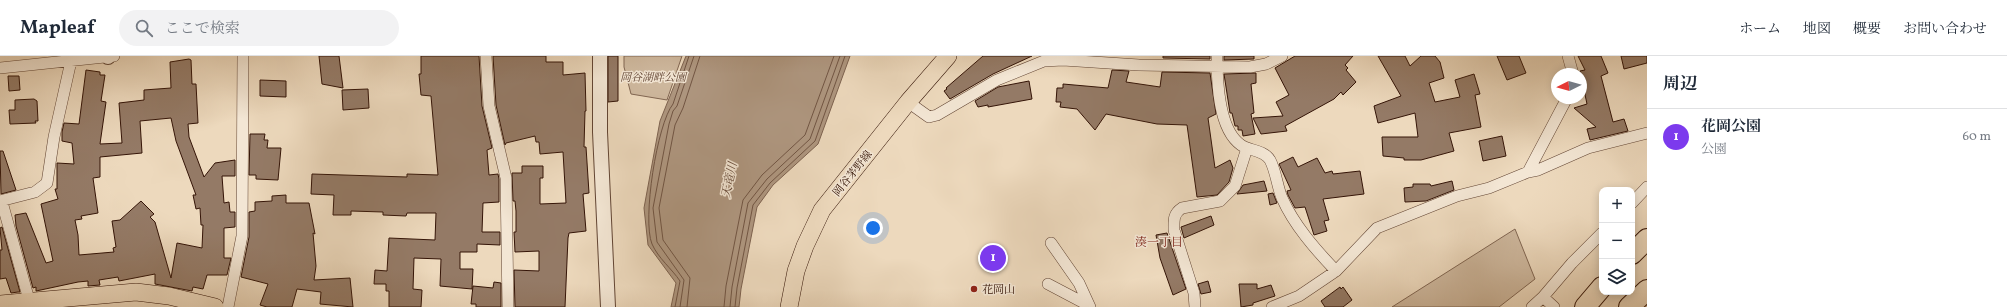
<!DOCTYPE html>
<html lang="ja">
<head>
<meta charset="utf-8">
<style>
  :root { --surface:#fff; --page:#f2f2f3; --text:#1f2937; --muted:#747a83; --line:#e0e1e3; --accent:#7c3aed }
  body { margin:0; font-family:Vollkorn,"Noto Serif JP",serif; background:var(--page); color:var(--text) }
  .controls { position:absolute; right:12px; bottom:12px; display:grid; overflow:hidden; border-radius:8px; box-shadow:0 2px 10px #0003 }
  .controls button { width:36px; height:36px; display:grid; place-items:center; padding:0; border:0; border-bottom:1px solid var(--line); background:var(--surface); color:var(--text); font:20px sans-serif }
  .compass { position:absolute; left:1551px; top:12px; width:36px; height:36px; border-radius:50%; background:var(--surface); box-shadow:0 2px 10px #0003; rotate:265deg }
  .you { position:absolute; left:873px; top:172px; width:14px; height:14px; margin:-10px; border:3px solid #fff; border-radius:50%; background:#1a73e8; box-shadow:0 0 0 6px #1a73e833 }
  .badge { display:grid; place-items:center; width:26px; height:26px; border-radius:50%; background:var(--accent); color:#fff; font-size:13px; font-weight:700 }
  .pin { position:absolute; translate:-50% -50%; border:2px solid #fff; box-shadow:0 1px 4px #0006 }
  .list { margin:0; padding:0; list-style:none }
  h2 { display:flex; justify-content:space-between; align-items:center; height:52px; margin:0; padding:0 16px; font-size:17px }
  h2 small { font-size:13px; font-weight:400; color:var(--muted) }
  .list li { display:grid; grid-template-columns:26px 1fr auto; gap:12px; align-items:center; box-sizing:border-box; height:56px; padding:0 16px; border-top:1px solid var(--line) }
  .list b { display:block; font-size:15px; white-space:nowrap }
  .list p { margin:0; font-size:13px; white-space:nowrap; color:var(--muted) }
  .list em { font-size:13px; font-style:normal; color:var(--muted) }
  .icon { flex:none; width:22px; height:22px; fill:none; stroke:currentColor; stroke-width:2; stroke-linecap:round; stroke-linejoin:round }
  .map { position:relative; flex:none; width:1647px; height:251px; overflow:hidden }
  header { display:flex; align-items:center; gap:24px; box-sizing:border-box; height:56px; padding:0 20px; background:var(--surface); border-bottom:1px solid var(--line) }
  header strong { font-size:19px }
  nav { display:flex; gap:22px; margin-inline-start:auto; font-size:14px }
  .search { width:280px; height:36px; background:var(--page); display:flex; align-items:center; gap:10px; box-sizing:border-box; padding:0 14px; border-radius:22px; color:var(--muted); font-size:15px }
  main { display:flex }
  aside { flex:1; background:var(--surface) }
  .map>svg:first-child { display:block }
</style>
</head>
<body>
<header>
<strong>Mapleaf</strong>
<div class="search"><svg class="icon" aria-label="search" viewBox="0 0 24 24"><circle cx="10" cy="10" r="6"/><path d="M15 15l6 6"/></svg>ここで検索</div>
<nav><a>ホーム</a><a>地図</a><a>概要</a><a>お問い合わせ</a></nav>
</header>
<main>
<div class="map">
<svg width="1647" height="251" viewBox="0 0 1647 251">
  <rect width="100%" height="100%" fill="#edd9bd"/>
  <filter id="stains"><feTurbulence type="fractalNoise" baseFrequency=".005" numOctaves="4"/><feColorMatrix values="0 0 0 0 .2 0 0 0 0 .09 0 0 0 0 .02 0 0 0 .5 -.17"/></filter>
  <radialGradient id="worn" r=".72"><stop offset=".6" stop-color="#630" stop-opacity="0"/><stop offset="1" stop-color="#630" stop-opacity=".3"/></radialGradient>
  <!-- green -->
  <path fill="#ceb89e" stroke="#816652" d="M 624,0 L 682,0 L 667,44 L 631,38 L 624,11 Z
    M 1515,173 L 1535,223 L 1499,251 L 1392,251 Z"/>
  <!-- water -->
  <path fill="#ae967f" stroke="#7d624f" d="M 686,0 L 850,0 L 818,88 L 773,129 L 757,151 L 741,233 L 739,251 L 671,251 L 676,227 L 648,189 L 644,152 L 660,65 Z"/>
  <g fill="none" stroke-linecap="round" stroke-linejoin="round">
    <!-- shore -->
    <path stroke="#715543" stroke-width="1" d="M 675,251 L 680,225 C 672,213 658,202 652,188 C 642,164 657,68 673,48 L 689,0
      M 680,251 L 684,224 L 657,186 L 653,152 L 669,68 L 673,55 L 677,50 L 694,0
      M 687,251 L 690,222 L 663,184 L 659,152 L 675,69 L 683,52 L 700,0
      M 724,251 L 726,230 L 743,144 L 762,119 L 805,79 L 834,0
      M 730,251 L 732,231 L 748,147 L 767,123 L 810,83 L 840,0
      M 735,251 L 737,232 L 753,149 L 770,127 L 815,85 L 845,0"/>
  </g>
  <!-- building -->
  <path fill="#947a66" stroke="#341407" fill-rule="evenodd" d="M 319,0 L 339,0 L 343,32 L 322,28 Z
    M 421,0 L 479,0 L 482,50 L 492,92 L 487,94 L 489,119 L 498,118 L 499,123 L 499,146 L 483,147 L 482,176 L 500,176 L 500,189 L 477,188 L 477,196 L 460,196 L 460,213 L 473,213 L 472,233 L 440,230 L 441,203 L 414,202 L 413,233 L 422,234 L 421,251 L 389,251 L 389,235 L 386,235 L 386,228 L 374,228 L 375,214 L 387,215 L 389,182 L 435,184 L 436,157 L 407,157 L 406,160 L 383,159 L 383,156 L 351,155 L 351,159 L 333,159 L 334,139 L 311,138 L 312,118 L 407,121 L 407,118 L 438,119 L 431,40 L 421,39 L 419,18 L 421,18 Z
    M 493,0 L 546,0 L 546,6 L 563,6 L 563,19 L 585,17 L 586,55 L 585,55 L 584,91 L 586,91 L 589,137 L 583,138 L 586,175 L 569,177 L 568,182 L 565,251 L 515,251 L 514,214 L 539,215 L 539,195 L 515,196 L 514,176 L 516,176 L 516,155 L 515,145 L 513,145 L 512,117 L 522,117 L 522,110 L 543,110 L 543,122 L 540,122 L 540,148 L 566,147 L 563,96 L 540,98 L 539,86 L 536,86 L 535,80 L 506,87 L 505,89 L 496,49 Z
    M 608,0 L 618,0 L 618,45 L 608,46 Z
    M 983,0 L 1032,0 L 993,18 L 950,43 L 944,35 L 947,33 L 946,32 Z
    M 1163,0 L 1210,0 L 1210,3 L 1163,2 Z
    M 1224,0 L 1254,0 L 1254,3 L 1224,4 Z
    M 1295,0 L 1353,0 L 1345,9 L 1348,12 L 1346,14 L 1356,26 L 1343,39 L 1341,36 L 1334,43 L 1285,70 L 1287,75 L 1261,78 L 1253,62 L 1283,60 L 1276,46 L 1289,39 L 1275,12 Z
    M 1378,0 L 1405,0 L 1410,10 L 1421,0 L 1435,0 L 1440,6 L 1444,22 L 1429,27 L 1435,46 L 1460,41 L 1455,24 L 1474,18 L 1480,38 L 1475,39 L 1481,71 L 1449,77 L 1454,95 L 1421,104 L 1404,104 L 1404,102 L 1383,100 L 1382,81 L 1418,81 L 1415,57 L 1378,67 L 1374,50 L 1401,40 Z
    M 1497,0 L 1519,0 L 1526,17 L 1507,24 Z
    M 1578,0 L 1601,0 L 1608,17 L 1601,20 L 1613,66 L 1624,63 L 1628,75 L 1590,84 L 1587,73 L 1596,71 L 1574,52 L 1587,48 L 1580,15 L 1585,14 Z
    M 1621,0 L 1647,0 L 1647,7 L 1624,13 Z
    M 189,3 L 191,4 L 192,28 L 196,28 L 198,67 L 188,68 L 189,81 L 204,121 L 215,107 L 235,104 L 235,120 L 222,120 L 224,147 L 229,146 L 230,156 L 235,156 L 235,171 L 224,172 L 224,202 L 231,202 L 227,219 L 207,219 L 203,233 L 193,231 L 192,235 L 155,228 L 155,218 L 119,225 L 118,221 L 99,224 L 100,229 L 88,230 L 88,225 L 78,226 L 36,235 L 36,231 L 33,232 L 16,170 L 15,159 L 26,157 L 46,207 L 53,205 L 41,148 L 58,143 L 55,133 L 57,133 L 57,107 L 74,108 L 72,87 L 62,85 L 62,76 L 64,67 L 79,68 L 86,14 L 100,16 L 100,19 L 105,19 L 101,45 L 106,46 L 100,88 L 122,87 L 119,47 L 144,44 L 144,34 L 171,32 L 170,6 ZM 171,62 L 176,85 L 196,139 L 193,139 L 196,153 L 200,152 L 201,169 L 203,169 L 202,192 L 177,187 L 171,222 L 155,166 L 150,161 L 154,158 L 141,145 L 120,164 L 112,165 L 116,191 L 113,192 L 114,196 L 79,199 L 78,179 L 75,164 L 82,163 L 81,160 L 98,157 L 93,122 L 100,121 L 100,101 L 142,97 L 140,65 Z
    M 1112,14 L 1129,15 L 1126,26 L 1160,31 L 1162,16 L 1210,17 L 1216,58 L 1208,62 L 1215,112 L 1230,104 L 1233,112 L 1229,126 L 1217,139 L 1197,141 L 1187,69 L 1157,68 L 1106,58 L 1095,74 L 1077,53 L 1060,51 L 1061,46 L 1056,46 L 1057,32 L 1063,32 L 1063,28 L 1108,32 Z
    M 1256,17 L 1256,27 L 1251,28 L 1254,57 L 1251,58 L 1255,78 L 1243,80 L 1242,74 L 1238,74 L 1238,70 L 1235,70 L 1232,57 L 1230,57 L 1224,18 Z
    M 8,20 L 19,20 L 20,34 L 9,35 Z
    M 260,24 L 286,25 L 286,41 L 260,40 Z
    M 1029,25 L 1032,43 L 988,51 L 988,49 L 978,51 L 975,45 L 998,31 Z
    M 368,33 L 369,52 L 343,54 L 342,34 Z
    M 34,43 L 37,45 L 38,65 L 35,65 L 36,67 L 10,68 L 9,54 L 15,54 L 15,44 Z
    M 250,78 L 265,78 L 264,84 L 268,84 L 267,92 L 281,92 L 278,124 L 256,123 L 256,119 L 249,119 Z
    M 1502,80 L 1506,100 L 1483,105 L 1479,85 Z
    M 0,95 L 3,95 L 16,134 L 1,138 Z
    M 1293,101 L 1298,111 L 1317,102 L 1325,117 L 1332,115 L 1333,118 L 1360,115 L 1364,138 L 1323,143 L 1329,164 L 1324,165 L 1327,175 L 1314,179 L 1305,151 L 1295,152 L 1288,139 L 1287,135 L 1291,134 L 1279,108 Z
    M 1264,125 L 1267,135 L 1237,138 L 1243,129 Z
    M 1452,125 L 1454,134 L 1426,145 L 1405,146 L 1404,132 L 1413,131 L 1413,128 L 1430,128 L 1431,130 Z
    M 1273,137 L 1277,147 L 1270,149 L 1268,138 Z
    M 286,139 L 286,147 L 309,147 L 315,178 L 313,177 L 316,210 L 314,224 L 350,222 L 353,251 L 320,248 L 321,236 L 297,233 L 292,251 L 267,251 L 260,249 L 268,228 L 241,221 L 249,181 L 249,156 L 255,155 L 255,146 L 272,145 L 272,140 Z
    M 1211,160 L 1214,169 L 1184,182 L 1181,171 Z
    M 2,171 L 20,236 L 18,236 L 11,237 L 6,222 L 0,223 L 0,194 L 2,194 L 0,172 Z
    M 1167,177 L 1186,233 L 1173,239 L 1160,202 L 1156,179 Z
    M 1208,225 L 1211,236 L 1201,238 L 1198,228 Z
    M 494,226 L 501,227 L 501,251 L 476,251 L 476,248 L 471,248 L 473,230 L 493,232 Z
    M 1239,228 L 1257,228 L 1257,233 L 1271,229 L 1275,240 L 1253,247 L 1253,249 L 1241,251 Z
    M 1340,231 L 1341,233 L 1343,231 L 1352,244 L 1343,251 L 1325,251 L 1321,245 Z"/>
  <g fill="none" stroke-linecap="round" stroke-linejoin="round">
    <defs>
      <path id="minor" d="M 486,0 L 489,50 L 506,122 L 508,251
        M 1217,0 C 1217,25 1218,73 1241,89 C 1250,95 1264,94 1270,104 C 1276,115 1277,130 1282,142 C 1294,169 1315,193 1336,215
        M 1568,0 L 1573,18
        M 0,12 L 114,0
        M 908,46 L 929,61 L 937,59 L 997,24 L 1044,5 L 1063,4 L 1139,9 L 1250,11 L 1266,8 L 1282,0
        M 1528,116 L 1567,42
        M 0,145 L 35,136 L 47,127 L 54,81 L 71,5
        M 2,146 L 29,244
        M 1632,147 L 1647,131
        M 1051,187 L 1079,227 L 1090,251
        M 1048,228 L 1088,249
        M 1543,241 L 1554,251
        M 228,251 L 242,180 L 243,0
        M 1195,251 L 1194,237 L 1174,174 C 1174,164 1173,158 1182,152 L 1220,145 L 1235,130 L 1247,92
        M 1272,251 L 1299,240 L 1336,215 L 1377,172 L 1457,140 L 1489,132 L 1528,116 L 1538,114 L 1588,92 L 1647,77
        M 1532,251 L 1543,241 L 1572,207 L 1602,177"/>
      <path id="tertiary" d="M 108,0 L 108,1
        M 600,0 L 600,76 L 608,251"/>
      <path id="primary" d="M 0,248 L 136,236 L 169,240 L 215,251
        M 789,251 L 796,215 L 805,190 L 822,154 L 908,46 L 948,0"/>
      <path id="motorway" d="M 1632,198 L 1647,183
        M 1585,251 L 1602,231
        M 1629,251 L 1647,234"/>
    </defs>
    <!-- minor casing -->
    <use href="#minor" stroke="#624534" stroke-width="12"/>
    <!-- tertiary casing -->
    <use href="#tertiary" stroke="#624534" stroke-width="16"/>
    <!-- primary casing -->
    <use href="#primary" stroke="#341407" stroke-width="18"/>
    <!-- motorway casing -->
    <use href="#motorway" stroke="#341407" stroke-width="22"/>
    <!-- minor -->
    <use href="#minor" stroke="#f3e6d4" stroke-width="11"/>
    <!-- tertiary -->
    <use href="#tertiary" stroke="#f3e6d4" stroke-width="14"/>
    <!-- primary -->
    <use href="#primary" stroke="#edd9bd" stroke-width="17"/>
    <!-- motorway -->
    <use href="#motorway" stroke="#edd9bd" stroke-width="20"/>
  </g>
  <!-- markers -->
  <circle fill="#8f2418" stroke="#f3e6d4" stroke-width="1.5" cx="974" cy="233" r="4"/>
  <g text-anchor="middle" stroke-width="3" stroke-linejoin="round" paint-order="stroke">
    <!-- park labels -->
    <g font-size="11" font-style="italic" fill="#624534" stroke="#f3e6d4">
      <text x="653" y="25">岡谷湖畔公園</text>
    </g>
    <!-- street labels -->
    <g font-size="11" fill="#341407" stroke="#f3e6d4">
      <text transform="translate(852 117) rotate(-51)" y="4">岡谷茅野線</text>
    </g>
    <!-- poi labels -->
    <g font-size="11" fill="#341407" stroke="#f3e6d4" text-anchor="start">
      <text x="982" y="237">花岡山</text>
    </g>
    <!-- water labels -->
    <g font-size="12" font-style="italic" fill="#654837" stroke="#f3e6d4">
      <text transform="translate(729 124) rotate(-78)" y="4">天竜川</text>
    </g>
    <!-- neighbourhood labels -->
    <g font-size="12" fill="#7a1f14" stroke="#f3e6d4">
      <text x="1159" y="190">湊一丁目</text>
    </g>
  </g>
  <rect width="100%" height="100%" filter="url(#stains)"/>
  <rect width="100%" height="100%" fill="url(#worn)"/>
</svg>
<div class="controls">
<button>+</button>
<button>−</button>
<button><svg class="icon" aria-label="layers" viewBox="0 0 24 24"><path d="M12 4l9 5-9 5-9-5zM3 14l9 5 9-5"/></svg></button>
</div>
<svg class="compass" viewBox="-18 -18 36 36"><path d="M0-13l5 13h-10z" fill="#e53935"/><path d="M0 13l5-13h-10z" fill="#747a83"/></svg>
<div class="you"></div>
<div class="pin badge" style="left:993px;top:202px">1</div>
</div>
<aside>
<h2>周辺<small></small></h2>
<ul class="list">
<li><span class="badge">1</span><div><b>花岡公園</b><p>公園</p></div><em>60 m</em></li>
</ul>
</aside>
</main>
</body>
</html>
